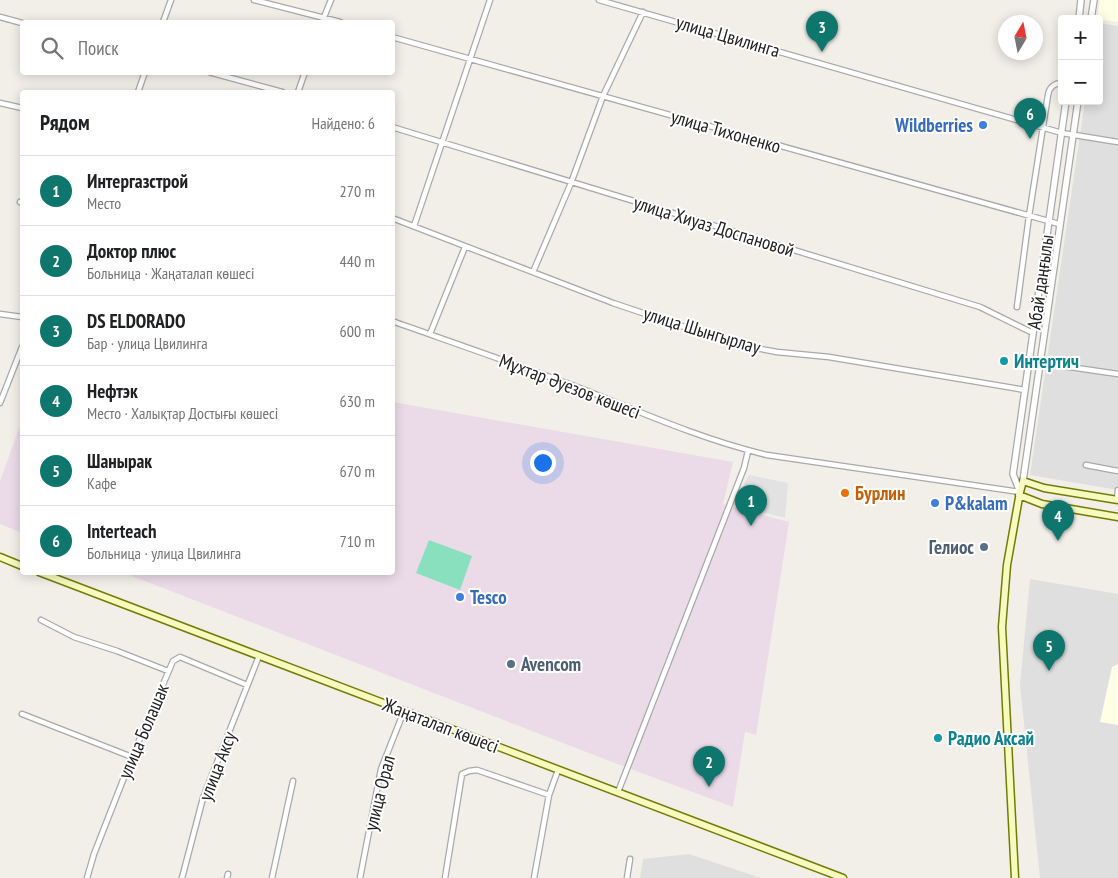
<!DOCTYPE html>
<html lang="ru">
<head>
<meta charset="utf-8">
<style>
  :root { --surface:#fff; --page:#f2f2f2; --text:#202124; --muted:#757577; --line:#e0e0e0; --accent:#0f766e }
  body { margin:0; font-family:"PT Sans Narrow",sans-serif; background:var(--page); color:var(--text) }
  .controls { position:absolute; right:15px; top:15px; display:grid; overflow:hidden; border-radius:5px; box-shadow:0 2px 12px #0003 }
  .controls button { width:45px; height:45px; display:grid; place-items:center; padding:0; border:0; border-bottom:1px solid var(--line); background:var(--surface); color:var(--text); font:25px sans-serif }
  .compass { position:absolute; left:998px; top:15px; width:45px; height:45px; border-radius:50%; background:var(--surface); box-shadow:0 2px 12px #0003; rotate:10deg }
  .you { position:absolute; left:542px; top:462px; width:18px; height:18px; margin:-12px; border:4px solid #fff; border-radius:50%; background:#1a73e8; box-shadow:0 0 0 8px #1a73e833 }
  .badge { display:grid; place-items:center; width:32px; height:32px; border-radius:50%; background:var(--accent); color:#fff; font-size:16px; font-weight:700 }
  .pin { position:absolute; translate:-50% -41px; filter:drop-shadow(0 1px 2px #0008) }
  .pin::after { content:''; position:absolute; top:26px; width:18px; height:15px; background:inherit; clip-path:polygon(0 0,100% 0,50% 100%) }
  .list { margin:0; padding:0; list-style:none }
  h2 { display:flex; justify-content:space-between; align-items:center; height:65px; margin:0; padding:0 20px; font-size:21px }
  h2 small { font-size:16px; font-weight:400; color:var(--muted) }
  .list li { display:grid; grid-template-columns:32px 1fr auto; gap:15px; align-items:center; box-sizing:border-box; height:70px; padding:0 20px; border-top:1px solid var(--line) }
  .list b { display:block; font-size:19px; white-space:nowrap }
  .list p { margin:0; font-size:16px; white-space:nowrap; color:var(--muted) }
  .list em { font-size:16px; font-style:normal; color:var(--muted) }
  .icon { flex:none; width:28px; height:28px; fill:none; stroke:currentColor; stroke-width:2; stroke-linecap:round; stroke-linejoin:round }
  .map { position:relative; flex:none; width:1118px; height:878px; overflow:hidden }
  .search { position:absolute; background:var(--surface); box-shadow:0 2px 12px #0003; left:20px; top:20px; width:375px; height:55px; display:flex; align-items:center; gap:12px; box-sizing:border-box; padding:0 18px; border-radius:5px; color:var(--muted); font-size:19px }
  .panel { position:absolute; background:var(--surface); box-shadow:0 2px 12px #0003; left:20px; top:90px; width:375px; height:485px; border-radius:5px }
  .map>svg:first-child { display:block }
</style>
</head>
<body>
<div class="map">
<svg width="1118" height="878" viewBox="0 0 1118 878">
  <rect width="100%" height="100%" fill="#f2efe9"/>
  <!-- residential -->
  <path fill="#e0dfdf" d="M 1099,23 L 1118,26 L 1118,490 L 1030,475 L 1085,101 L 1099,101 Z
    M 1030,579 L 1118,594 L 1118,878 L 1040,878 L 1020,685 Z
    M 689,854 L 761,878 L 640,878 L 643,859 Z"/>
  <!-- industrial -->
  <path fill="#ebdbe8" d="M 393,402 L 733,462 L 723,504 L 789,522 L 756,735 L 745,732 L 733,807 L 620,765 L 124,573 L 392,572 Z
    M 22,420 L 22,533 L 0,524 L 0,481 Z"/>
  <!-- education -->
  <path fill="#ffffe5" d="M 1100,0 L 1118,0 L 1118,22 L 1097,19 Z
    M 1118,664 L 1118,725 L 1100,722 L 1112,667 Z"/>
  <!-- pitch -->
  <path fill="#88e0be" d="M 429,540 L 472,556 L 460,590 L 416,573 Z"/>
  <!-- parking -->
  <path fill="#e2e2e2" d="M 749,475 L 788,483 L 785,518 L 733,505 Z"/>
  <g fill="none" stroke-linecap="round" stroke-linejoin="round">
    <defs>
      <path id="minor" d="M 254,0 L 340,22
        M 599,0 L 1062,133 L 1118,142
        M 0,17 L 22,23
        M 163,22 L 171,0
        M 322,22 L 331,0
        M 392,37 L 1059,224
        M 209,72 L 282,92
        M 138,92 L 145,72
        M 298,92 L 305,72
        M 0,103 L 22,108
        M 392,127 L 980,307 L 1033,333
        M 20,202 L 22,203
        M 392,218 L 613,303 L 714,337 L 745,346 L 777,352 L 829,357 L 1025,390
        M 414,226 L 490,0
        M 533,272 L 571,183 L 603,96 L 643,12
        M 1017,307 L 1029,216 L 1048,95 C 1049,88 1054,83 1062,83
        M 0,314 L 22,317
        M 392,321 C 457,344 521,366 585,390 C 645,414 704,440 767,455 L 1020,492
        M 430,334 L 465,247
        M 1063,366 L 1118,374
        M 0,403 L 22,347
        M 1086,465 L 1118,471
        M 1117,500 L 1118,490
        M 41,620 L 74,637 L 117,651 L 168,671
        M 22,714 L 132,757
        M 618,792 L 744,468 L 748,451
        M 87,878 L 94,854 L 132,757 L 173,661 L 180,657 L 247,685
        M 182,878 L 203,798 L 259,656
        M 227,878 L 228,874
        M 272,878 L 293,781
        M 360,878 L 381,769 L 404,711
        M 445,878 L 462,774 L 469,771 L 477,770 L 549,795
        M 534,878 L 549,795 L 558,770
        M 627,878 L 630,859"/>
      <path id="tertiary" d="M 1079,19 L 1081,0
        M 1091,19 L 1094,0
        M 1023,481 L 1078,101
        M 1020,492 L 1013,474 L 1066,101"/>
      <path id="secondary" d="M 1019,495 L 1042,504 L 1118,517
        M 0,557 L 22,566
        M 39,572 L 843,878
        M 1015,878 L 1002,627 L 1007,565 L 1020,492 L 1023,481 L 1044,488 L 1118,500"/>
    </defs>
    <!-- minor casing -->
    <use href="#minor" stroke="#a9a9a9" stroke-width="7"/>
    <!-- tertiary casing -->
    <use href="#tertiary" stroke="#a9a9a9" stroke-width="8"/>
    <!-- secondary casing -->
    <use href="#secondary" stroke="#707d05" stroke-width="9"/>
    <!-- minor -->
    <use href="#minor" stroke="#fff" stroke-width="4.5"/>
    <!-- tertiary -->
    <use href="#tertiary" stroke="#fff" stroke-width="5.5"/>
    <!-- secondary -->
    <use href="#secondary" stroke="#f7fabf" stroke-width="6"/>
  </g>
  <!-- markers -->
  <g fill="#3f7fe0" stroke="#fff" stroke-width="2">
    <circle cx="983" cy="125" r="5"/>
    <circle cx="935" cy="503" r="5"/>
    <circle cx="460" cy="597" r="5"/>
  </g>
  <g fill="#0f9aa8" stroke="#fff" stroke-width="2">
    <circle cx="1004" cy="361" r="5"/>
    <circle cx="938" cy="738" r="5"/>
  </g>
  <circle fill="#e8710a" stroke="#fff" stroke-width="2" cx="845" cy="493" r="5"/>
  <g fill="#5c6f8a" stroke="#fff" stroke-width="2">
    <circle cx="984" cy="547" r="5"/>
    <circle cx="511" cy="664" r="5"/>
  </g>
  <g text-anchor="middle" stroke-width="4" stroke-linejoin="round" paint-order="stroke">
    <!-- street labels -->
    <g font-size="19" fill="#222" stroke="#fff">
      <text transform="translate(728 36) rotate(16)" y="7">улица Цвилинга</text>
      <text transform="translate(726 131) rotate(16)" y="7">улица Тихоненко</text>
      <text transform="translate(714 226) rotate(17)" y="7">улица Хиуаз Доспановой</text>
      <text transform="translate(1040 282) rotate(-82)" y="7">Абай даңғылы</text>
      <text transform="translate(702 330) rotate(17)" y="7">улица Шынгырлау</text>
      <text transform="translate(570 386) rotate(21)" y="7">Мұхтар Әуезов көшесі</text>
      <text transform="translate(441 725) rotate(21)" y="7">Жаңаталап көшесі</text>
      <text transform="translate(143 731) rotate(-67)" y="7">улица Болашак</text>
      <text transform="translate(217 766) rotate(-69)" y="7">улица Аксу</text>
      <text transform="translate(379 793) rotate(-76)" y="7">улица Орал</text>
    </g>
    <!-- shop labels -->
    <g font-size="19" font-weight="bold" fill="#366cbe" stroke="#fff" text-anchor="start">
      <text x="973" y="132" text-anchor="end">Wildberries</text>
      <text x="945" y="510">P&amp;kalam</text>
      <text x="470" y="604">Tesco</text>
    </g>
    <!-- culture labels -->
    <g font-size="19" font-weight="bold" fill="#0d838f" stroke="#fff" text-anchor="start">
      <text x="1014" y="368">Интертич</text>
      <text x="948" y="745">Радио Аксай</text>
    </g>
    <!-- food labels -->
    <g font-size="19" font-weight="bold" fill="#c56008" stroke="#fff" text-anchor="start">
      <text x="855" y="500">Бурлин</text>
    </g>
    <!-- service labels -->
    <g font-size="19" font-weight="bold" fill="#4e5e75" stroke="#fff" text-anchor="end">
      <text x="974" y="554">Гелиос</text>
      <text x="521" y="671" text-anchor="start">Avencom</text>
    </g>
  </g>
</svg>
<div class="controls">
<button>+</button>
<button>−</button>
</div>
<svg class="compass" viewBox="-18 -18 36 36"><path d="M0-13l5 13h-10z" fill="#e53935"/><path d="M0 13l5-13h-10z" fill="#757577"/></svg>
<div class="you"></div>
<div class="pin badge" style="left:751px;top:526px">1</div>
<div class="pin badge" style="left:709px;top:787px">2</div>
<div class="pin badge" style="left:822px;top:52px">3</div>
<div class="pin badge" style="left:1058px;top:541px">4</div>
<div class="pin badge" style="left:1049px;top:671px">5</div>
<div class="pin badge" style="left:1030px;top:139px">6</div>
<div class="search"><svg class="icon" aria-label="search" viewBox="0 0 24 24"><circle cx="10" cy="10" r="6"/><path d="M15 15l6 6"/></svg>Поиск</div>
<section class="panel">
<h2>Рядом<small>Найдено: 6</small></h2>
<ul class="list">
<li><span class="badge">1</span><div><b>Интергазстрой</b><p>Место</p></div><em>270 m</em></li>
<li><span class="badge">2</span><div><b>Доктор плюс</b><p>Больница · Жаңаталап көшесі</p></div><em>440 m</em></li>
<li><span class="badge">3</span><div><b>DS ELDORADO</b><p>Бар · улица Цвилинга</p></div><em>600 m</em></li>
<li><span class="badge">4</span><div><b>Нефтэк</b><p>Место · Халықтар Достығы көшесі</p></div><em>630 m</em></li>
<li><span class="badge">5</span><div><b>Шанырак</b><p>Кафе</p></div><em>670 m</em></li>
<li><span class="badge">6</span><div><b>Interteach</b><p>Больница · улица Цвилинга</p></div><em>710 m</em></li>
</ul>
</section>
</div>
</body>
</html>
